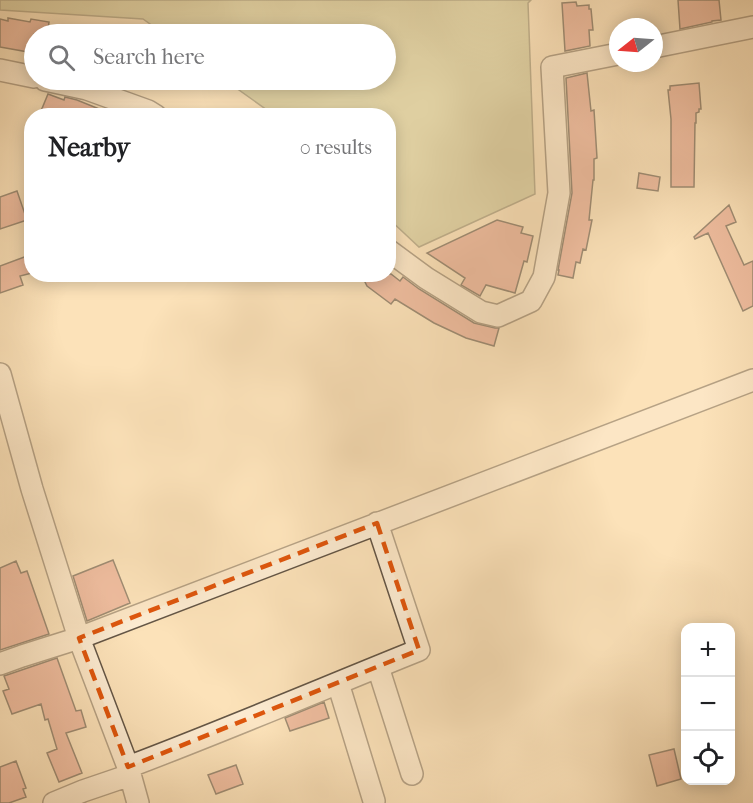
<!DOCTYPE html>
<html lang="en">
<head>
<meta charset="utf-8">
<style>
  :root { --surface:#fff; --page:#f2f2f2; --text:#202124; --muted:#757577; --line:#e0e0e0 }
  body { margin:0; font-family:"IM FELL French Canon",serif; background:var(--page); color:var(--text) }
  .controls { position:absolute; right:18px; bottom:18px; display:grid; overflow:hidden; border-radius:12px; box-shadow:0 3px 15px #0003 }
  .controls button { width:54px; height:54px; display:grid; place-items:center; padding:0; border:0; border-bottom:2px solid var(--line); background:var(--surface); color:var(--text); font:30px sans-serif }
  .compass { position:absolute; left:609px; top:18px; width:54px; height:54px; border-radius:50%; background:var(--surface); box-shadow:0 3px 15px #0003; rotate:253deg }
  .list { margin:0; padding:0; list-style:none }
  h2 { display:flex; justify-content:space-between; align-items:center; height:78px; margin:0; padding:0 24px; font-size:26px }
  h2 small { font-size:20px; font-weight:400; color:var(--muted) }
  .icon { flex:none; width:33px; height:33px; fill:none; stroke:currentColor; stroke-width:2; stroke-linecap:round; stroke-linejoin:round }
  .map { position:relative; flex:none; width:753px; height:803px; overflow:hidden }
  .search { position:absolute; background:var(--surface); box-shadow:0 3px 15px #0003; left:24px; top:24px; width:372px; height:66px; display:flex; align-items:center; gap:15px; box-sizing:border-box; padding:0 21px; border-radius:33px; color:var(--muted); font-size:22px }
  .panel { position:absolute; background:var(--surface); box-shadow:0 3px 15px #0003; left:24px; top:108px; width:372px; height:174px; border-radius:24px }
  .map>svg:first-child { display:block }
</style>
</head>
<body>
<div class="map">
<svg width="753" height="803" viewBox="0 0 753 803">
  <rect width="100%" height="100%" fill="#fce2b9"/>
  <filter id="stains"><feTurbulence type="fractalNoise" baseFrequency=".00333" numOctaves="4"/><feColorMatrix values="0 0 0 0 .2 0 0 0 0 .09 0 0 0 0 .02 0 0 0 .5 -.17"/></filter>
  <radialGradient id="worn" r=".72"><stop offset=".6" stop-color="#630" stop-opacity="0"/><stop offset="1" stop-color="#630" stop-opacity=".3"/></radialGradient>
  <!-- green -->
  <path fill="#c3c28c" stroke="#7a7456" stroke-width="1.5" d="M 0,0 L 531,0 L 528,3 L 535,194 L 419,247 L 389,219 L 388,116 L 274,115 L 225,80 L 386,80 L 386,34 L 164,34 L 143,19 L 0,10 Z"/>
  <!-- building -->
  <path fill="#e29382" stroke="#31271f" stroke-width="1.5" d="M 678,0 L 719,0 L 721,20 L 712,21 L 712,22 L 680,29 Z
    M 576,2 L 577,6 L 589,5 L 589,9 L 591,9 L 593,30 L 589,30 L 590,46 L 565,51 L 562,3 Z
    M 8,18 L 30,22 L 31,19 L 49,22 L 47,34 L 34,34 L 34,53 L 0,47 L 0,19 L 8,21 Z
    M 587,73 L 591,111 L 594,110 L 597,158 L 594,159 L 594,180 L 593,180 L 589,220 L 592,220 L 586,250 L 583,249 L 580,263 L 576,262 L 573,278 L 558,275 L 559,270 L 558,270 L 572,193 L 566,78 Z
    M 699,83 L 701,109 L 699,109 L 699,112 L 696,113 L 696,123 L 695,123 L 694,187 L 671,187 L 671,119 L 668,90 L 670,90 L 670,86 Z
    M 48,94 L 64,100 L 65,97 L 77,100 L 114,115 L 51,116 L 41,111 Z
    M 639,173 L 660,177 L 658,191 L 637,188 Z
    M 17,191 L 27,220 L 0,229 L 0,197 Z
    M 729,205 L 736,222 L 726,226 L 744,265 L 753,261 L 753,306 L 743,311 L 708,233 L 695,239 L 694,237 Z
    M 497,220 L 523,227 L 521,233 L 533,236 L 527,262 L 524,261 L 515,293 L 486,285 L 480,296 L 461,285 L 465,278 L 427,253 Z
    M 27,256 L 32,273 L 20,276 L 23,285 L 0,293 L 0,266 Z
    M 361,274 L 391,274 L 400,281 L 403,277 L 419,289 L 474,323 L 495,328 L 499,328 L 494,346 L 466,338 L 434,323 L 395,299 L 391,304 L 367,286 Z
    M 113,560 L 130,603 L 87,621 L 73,576 Z
    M 16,561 L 21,573 L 27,571 L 49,634 L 0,650 L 0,568 Z
    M 57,658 L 76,711 L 81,710 L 86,727 L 66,733 L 82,773 L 59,782 L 47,753 L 57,749 L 48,719 L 45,720 L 41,704 L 12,714 L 3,691 L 9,689 L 4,676 Z
    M 324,702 L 329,718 L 290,731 L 285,718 Z
    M 674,749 L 681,779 L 657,786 L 649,755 Z
    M 16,761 L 26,788 L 23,789 L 26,797 L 9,803 L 0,803 L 0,767 Z
    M 236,765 L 243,784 L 216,794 L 208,775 Z"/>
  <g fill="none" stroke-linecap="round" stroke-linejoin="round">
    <defs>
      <path id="minor" d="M 654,47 L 753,27
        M 0,70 L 34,77
        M 45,80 L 87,89 L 148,111 L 156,116
        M 388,250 L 426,278 L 481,312 L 498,316 L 531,301 L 544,277 L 559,193 L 552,67 L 618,54
        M 0,374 L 32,489 L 79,638 L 128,767 L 138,803
        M 0,664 L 22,656 L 79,638 L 753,380
        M 378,667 L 412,774
        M 338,683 L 374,801
        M 128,767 C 226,730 322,689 419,650 L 377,523
        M 54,803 L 83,791 L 130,775"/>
    </defs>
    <!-- minor casing -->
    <use href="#minor" stroke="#645646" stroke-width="24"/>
    <!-- minor -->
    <use href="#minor" stroke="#fdecd2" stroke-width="21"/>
  </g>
  <!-- marked area -->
  <path d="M0 0H753V803H0ZM 377,523 L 419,650 L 128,767 L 79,638 Z" fill="#fce2b9" fill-opacity=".55" fill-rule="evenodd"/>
  <path fill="none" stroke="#df560d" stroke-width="4.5" stroke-dasharray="12 8" stroke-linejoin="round" d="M 377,523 L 419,650 L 128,767 L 79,638 Z"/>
  <rect width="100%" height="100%" filter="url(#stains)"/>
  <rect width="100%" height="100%" fill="url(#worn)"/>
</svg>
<div class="controls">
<button>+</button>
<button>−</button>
<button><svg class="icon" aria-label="locate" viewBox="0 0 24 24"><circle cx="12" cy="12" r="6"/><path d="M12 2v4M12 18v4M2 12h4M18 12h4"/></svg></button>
</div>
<svg class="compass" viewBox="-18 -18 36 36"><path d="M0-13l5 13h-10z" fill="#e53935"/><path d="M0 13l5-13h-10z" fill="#757577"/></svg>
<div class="search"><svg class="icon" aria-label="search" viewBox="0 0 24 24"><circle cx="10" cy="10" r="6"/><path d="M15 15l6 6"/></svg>Search here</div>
<section class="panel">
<h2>Nearby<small>0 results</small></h2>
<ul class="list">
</ul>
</section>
</div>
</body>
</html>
